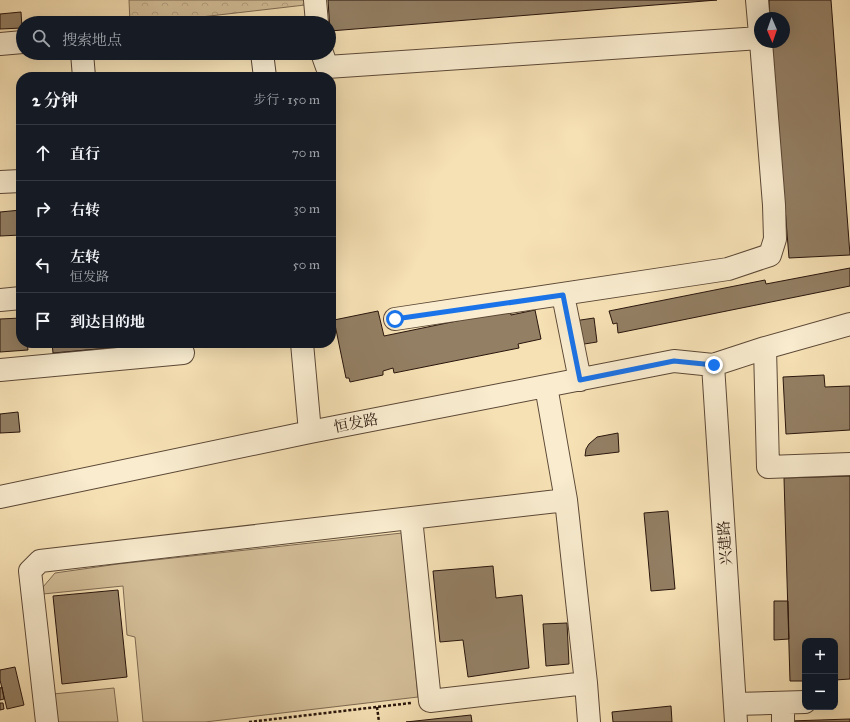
<!DOCTYPE html>
<html lang="zh">
<head>
<meta charset="utf-8">
<style>
  :root { --surface:#171b24; --page:#20242c; --text:#f1f3f6; --muted:#9ea1a6; --line:#363941 }
  body { margin:0; font-family:"IM FELL Great Primer","Noto Serif SC",serif; background:var(--page); color:var(--text) }
  .controls { position:absolute; right:12px; bottom:12px; display:grid; overflow:hidden; border-radius:8px; box-shadow:0 4px 16px #0002 }
  .controls button { width:36px; height:36px; display:grid; place-items:center; padding:0; border:0; border-bottom:1px solid var(--line); background:var(--surface); color:var(--text); font:20px sans-serif }
  .compass { position:absolute; left:754px; top:12px; width:36px; height:36px; border-radius:50%; background:var(--surface); box-shadow:0 4px 16px #0002; rotate:178deg }
  .stop { position:absolute; width:12px; height:12px; margin:-9px; border:3px solid #1a73e8; border-radius:50%; background:#fff }
  .stop.end { background:#1a73e8; border-color:#fff; box-shadow:0 1px 4px #0008 }
  .list { margin:0; padding:0; list-style:none }
  h2 { display:flex; justify-content:space-between; align-items:center; height:52px; margin:0; padding:0 16px; font-size:17px }
  h2 small { font-size:13px; font-weight:400; color:var(--muted) }
  .list li { display:grid; grid-template-columns:26px 1fr auto; gap:12px; align-items:center; box-sizing:border-box; height:56px; padding:0 16px; border-top:1px solid var(--line) }
  .list b { display:block; font-size:15px; white-space:nowrap }
  .list p { margin:0; font-size:13px; white-space:nowrap; color:var(--muted) }
  .list em { font-size:13px; font-style:normal; color:var(--muted) }
  .icon { flex:none; width:22px; height:22px; fill:none; stroke:currentColor; stroke-width:2; stroke-linecap:round; stroke-linejoin:round }
  .map { position:relative; flex:none; width:850px; height:722px; overflow:hidden }
  .search { position:absolute; background:var(--surface); box-shadow:0 4px 16px #0002; left:16px; top:16px; width:320px; height:44px; display:flex; align-items:center; gap:10px; box-sizing:border-box; padding:0 14px; border-radius:22px; color:var(--muted); font-size:15px }
  .panel { position:absolute; background:var(--surface); box-shadow:0 4px 16px #0002; left:16px; top:72px; width:320px; height:276px; border-radius:16px }
  .map>svg:first-child { display:block }
</style>
</head>
<body>
<div class="map">
<svg width="850" height="722" viewBox="0 0 850 722">
  <defs>
    <pattern id="forest-crowns" width="20" height="18" patternUnits="userSpaceOnUse"><rect width="20" height="18" fill="#d3be98"/><path d="M2 6a3 3 0 1 1 6 0M12 15a3 3 0 1 1 6 0" fill="none" stroke="#b5a282"/></pattern>
  </defs>
  <rect width="100%" height="100%" fill="#f6e1b5"/>
  <filter id="stains"><feTurbulence type="fractalNoise" baseFrequency=".005" numOctaves="4"/><feColorMatrix values="0 0 0 0 .2 0 0 0 0 .09 0 0 0 0 .02 0 0 0 .5 -.17"/></filter>
  <radialGradient id="worn" r=".72"><stop offset=".6" stop-color="#630" stop-opacity="0"/><stop offset="1" stop-color="#630" stop-opacity=".3"/></radialGradient>
  <!-- grass -->
  <path fill="#d3be98" stroke="#7e6a52" d="M 402,533 L 418,697 L 205,722 L 143,722 L 135,637 L 127,635 L 123,586 L 43,594 L 43,587 L 55,573 L 118,564 Z
    M 114,688 L 118,722 L 56,722 L 53,694 Z"/>
  <!-- forest -->
  <path fill="url(#forest-crowns)" stroke="#7e6a52" d="M 129,0 L 304,0 L 305,5 L 149,23 L 130,23 Z"/>
  <!-- building -->
  <path fill="#937f64" stroke="#28150c" d="M 328,0 L 717,0 L 330,31 Z
    M 769,0 L 831,0 L 850,255 L 789,258 L 772,42 L 784,42 L 784,18 L 770,18 Z
    M 21,12 L 22,28 L 0,29 L 0,14 Z
    M 21,210 L 21,235 L 0,236 L 0,212 Z
    M 850,268 L 850,286 L 618,333 L 617,323 L 613,324 L 609,311 L 765,280 L 766,284 Z
    M 510,310 L 511,315 L 535,310 L 541,339 L 518,344 L 519,348 L 394,373 L 393,368 L 383,371 L 383,375 L 350,382 L 349,378 L 346,378 L 334,320 L 378,311 L 384,336 Z
    M 21,318 L 21,343 L 27,343 L 28,350 L 0,352 L 0,319 Z
    M 594,318 L 597,342 L 578,345 L 574,321 Z
    M 52,343 L 164,343 L 53,353 Z
    M 824,375 L 825,387 L 850,386 L 850,430 L 786,434 L 783,377 Z
    M 18,412 L 20,432 L 0,433 L 0,414 Z
    M 618,433 L 619,452 L 585,456 L 586,449 L 589,444 L 597,437 Z
    M 850,476 L 850,679 L 835,680 L 835,641 L 805,641 L 805,681 L 790,681 L 784,478 Z
    M 668,511 L 675,589 L 651,591 L 644,513 Z
    M 493,566 L 496,598 L 522,595 L 529,668 L 468,677 L 463,640 L 440,642 L 433,571 Z
    M 118,590 L 127,677 L 62,684 L 53,596 Z
    M 774,601 L 788,601 L 789,639 L 774,640 Z
    M 567,623 L 569,664 L 546,666 L 543,624 Z
    M 15,667 L 24,705 L 7,709 L 0,680 L 0,670 Z
    M 2,687 L 4,699 L 0,700 L 0,688 Z
    M 0,703 L 3,703 L 4,709 L 0,710 Z
    M 671,706 L 672,722 L 613,722 L 612,712 Z
    M 471,715 L 472,722 L 406,722 Z
    M 850,719 L 850,722 L 789,722 L 789,721 Z"/>
  <g fill="none" stroke-linecap="round" stroke-linejoin="round">
    <defs>
      <path id="minor" d="M 315,0 L 317,23
        M 757,0 L 760,34
        M 0,44 L 23,42
        M 82,53 L 84,77
        M 262,53 L 265,77
        M 322,53 L 327,67 L 760,38
        M 0,182 L 21,181
        M 563,295 L 580,380
        M 0,300 L 21,298
        M 395,319 L 728,269 L 770,255 L 775,239 L 774,205 L 761,42
        M 302,343 L 310,432
        M 765,348 L 768,467 L 850,464
        M 713,365 L 736,722
        M 0,370 L 183,353
        M 546,386 L 566,500 L 586,683 L 589,722
        M 0,497 L 310,432 L 674,361 L 713,365 L 765,348 L 850,324
        M 411,518 L 430,701 L 586,683
        M 783,703 L 783,722
        M 735,704 L 805,702
        M 47,722 L 30,571 L 40,561 L 566,500"/>
    </defs>
    <!-- minor casing -->
    <use href="#minor" stroke="#5c4836" stroke-width="24"/>
    <!-- path -->
    <path stroke="#28150c" stroke-width="2.5" stroke-dasharray="3 2" stroke-linecap="butt" d="M 377,707 L 379,722
      M 249,722 L 411,703"/>
    <!-- minor -->
    <use href="#minor" stroke="#f9eccf" stroke-width="22"/>
  </g>
  <g fill="none" stroke-linecap="round" stroke-linejoin="round">
    <!-- route -->
    <path stroke="#1a73e8" stroke-width="5" d="M 395,319 L 563,295 L 580,380 L 674,361 L 714,365"/>
  </g>
  <g text-anchor="middle" stroke-width="3" stroke-linejoin="round" paint-order="stroke">
    <!-- street labels -->
    <g font-size="15" fill="#28150c" stroke="#f9eccf">
      <text transform="translate(356 423) rotate(-11)" y="5">恒发路</text>
      <text transform="translate(725 543) rotate(-94)" y="5">兴建路</text>
    </g>
  </g>
  <rect width="100%" height="100%" filter="url(#stains)"/>
  <rect width="100%" height="100%" fill="url(#worn)"/>
</svg>
<div class="controls">
<button>+</button>
<button>−</button>
</div>
<svg class="compass" viewBox="-18 -18 36 36"><path d="M0-13l5 13h-10z" fill="#e53935"/><path d="M0 13l5-13h-10z" fill="#9ea1a6"/></svg>
<div class="stop" style="left:395px;top:319px"></div>
<div class="stop end" style="left:714px;top:365px"></div>
<div class="search"><svg class="icon" aria-label="search" viewBox="0 0 24 24"><circle cx="10" cy="10" r="6"/><path d="M15 15l6 6"/></svg>搜索地点</div>
<section class="panel">
<h2>2 分钟<small>步行 · 150 m</small></h2>
<ul class="list">
<li><svg class="icon" aria-label="ahead" viewBox="0 0 24 24"><path d="M12 20V5M6 11l6-6 6 6"/></svg><div><b>直行</b></div><em>70 m</em></li>
<li><svg class="icon" aria-label="right" viewBox="0 0 24 24"><path d="M7 20v-9h11M14 6l5 5-5 5"/></svg><div><b>右转</b></div><em>30 m</em></li>
<li><svg class="icon" aria-label="left" viewBox="0 0 24 24"><path d="M17 20v-9H6M10 6l-5 5 5 5"/></svg><div><b>左转</b><p>恒发路</p></div><em>50 m</em></li>
<li><svg class="icon" aria-label="arrive" viewBox="0 0 24 24"><path d="M6 21V4h12l-3 4 3 4H6"/></svg><div><b>到达目的地</b></div></li>
</ul>
</section>
</div>
</body>
</html>
